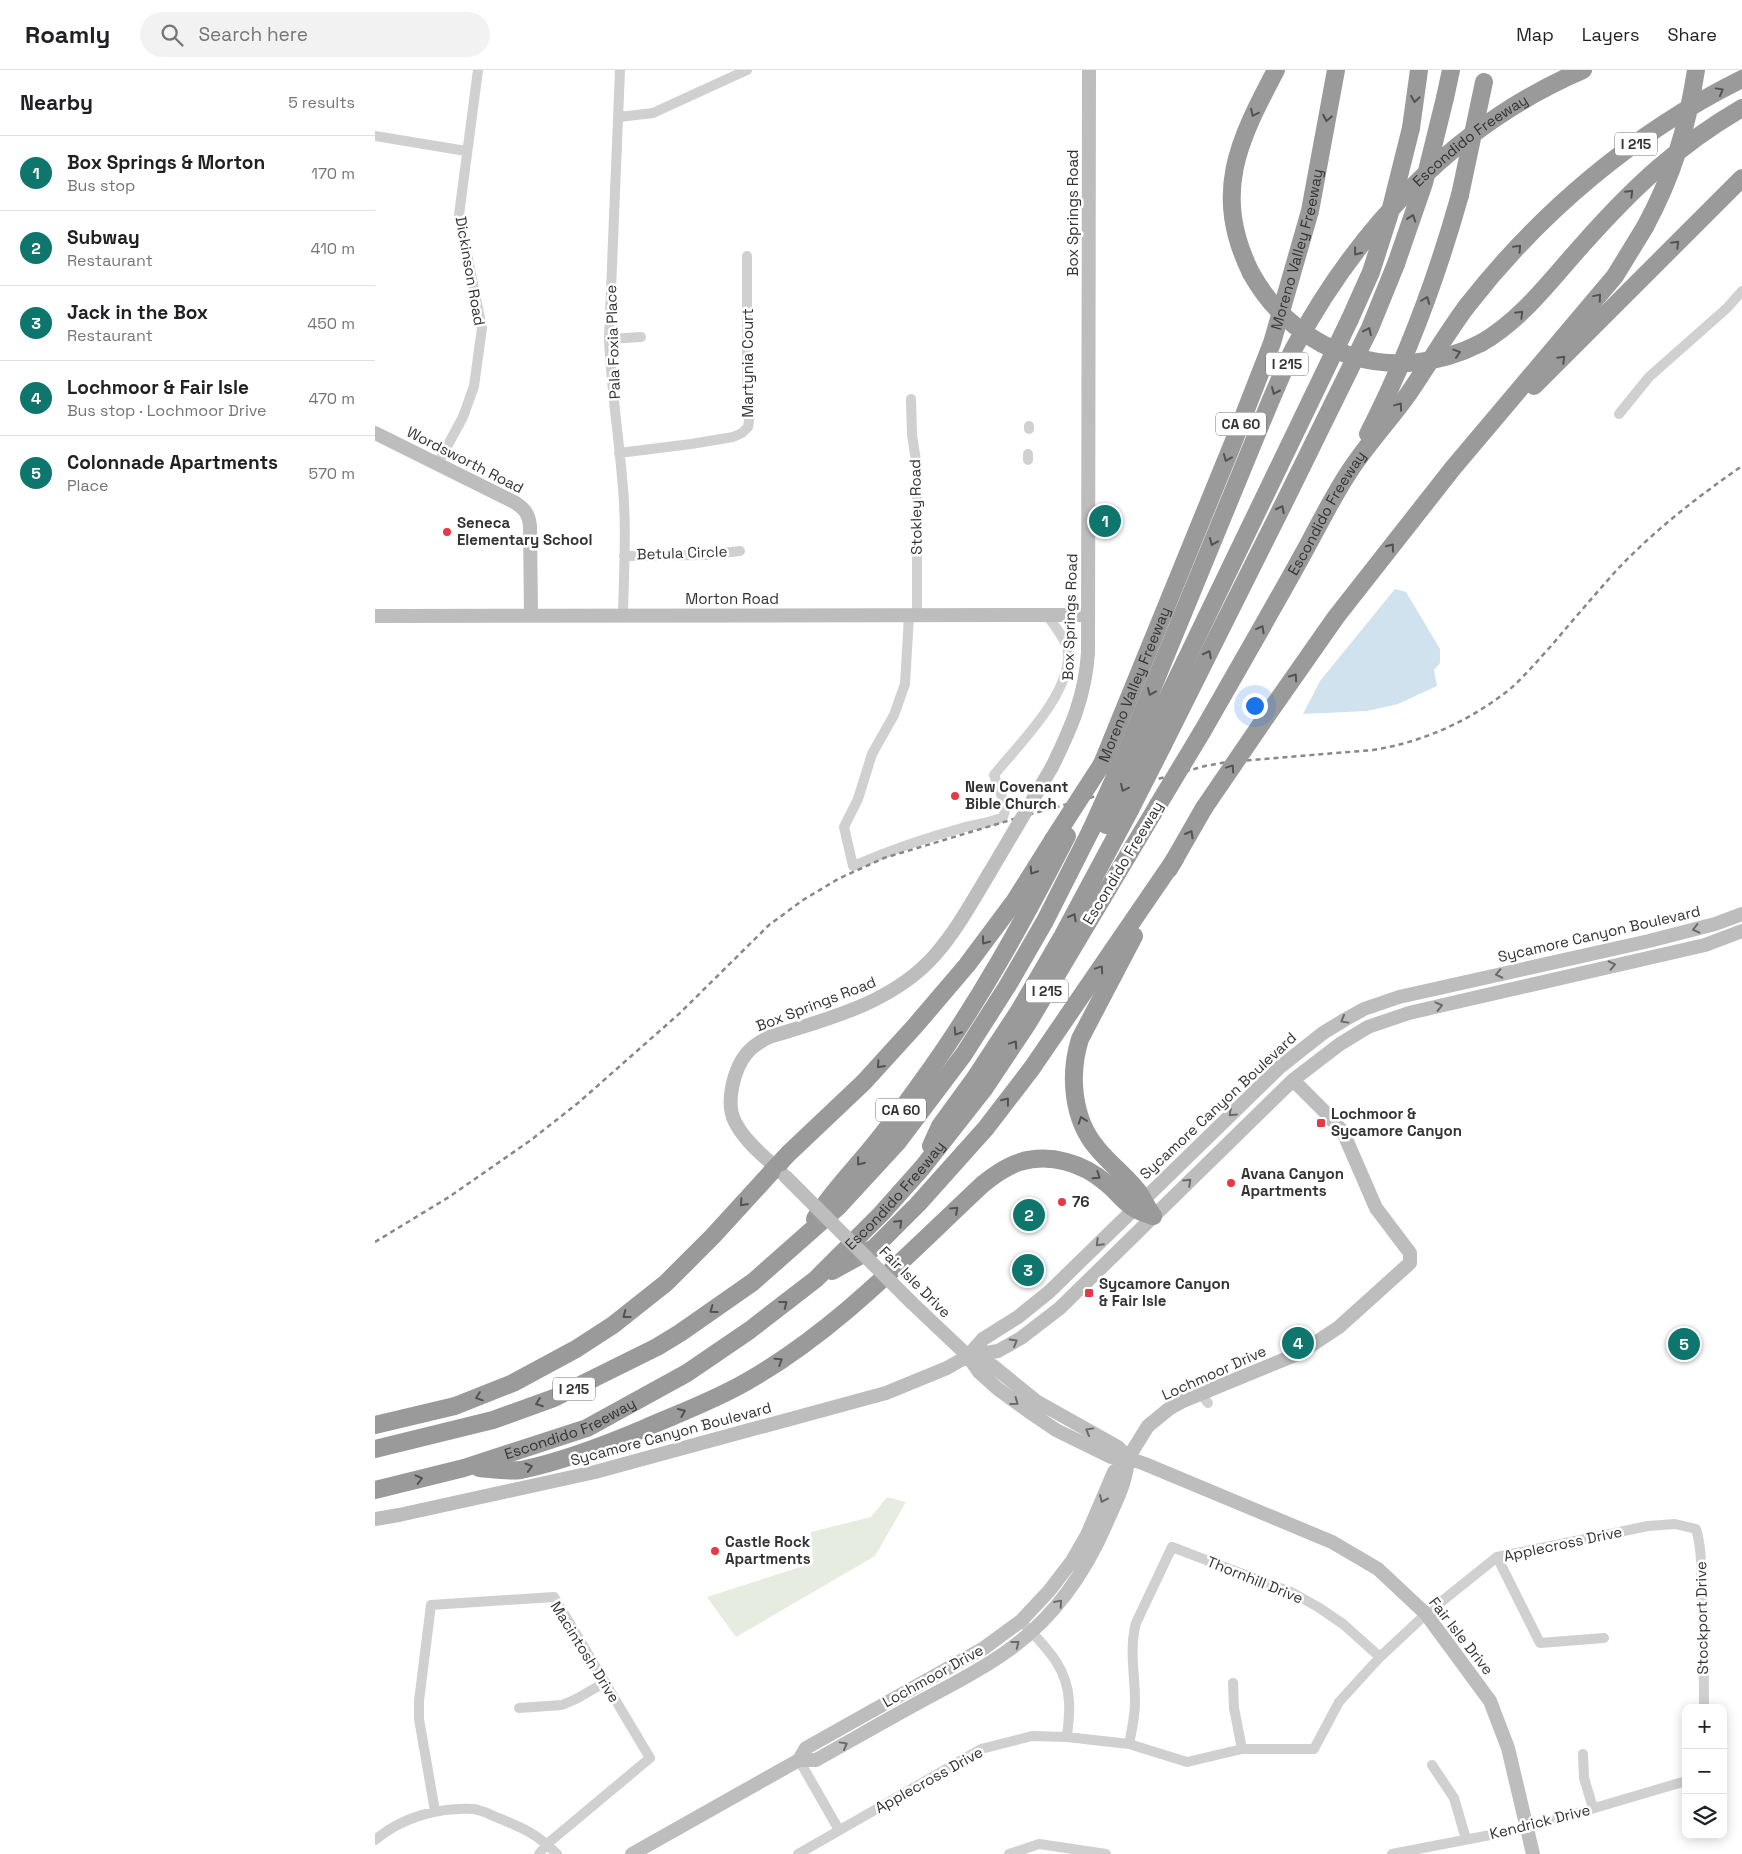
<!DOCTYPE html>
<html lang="en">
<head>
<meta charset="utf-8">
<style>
  :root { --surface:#fff; --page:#f2f2f2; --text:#202124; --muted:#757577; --line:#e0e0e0; --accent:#0f766e }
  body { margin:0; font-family:"Space Grotesk",sans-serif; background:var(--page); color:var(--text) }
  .controls { position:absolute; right:15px; bottom:15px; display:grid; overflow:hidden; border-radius:10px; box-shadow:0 2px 12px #0003 }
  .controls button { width:45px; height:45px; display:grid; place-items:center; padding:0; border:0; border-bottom:1px solid var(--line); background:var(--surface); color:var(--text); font:25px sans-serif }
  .you { position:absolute; left:879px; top:635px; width:18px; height:18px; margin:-12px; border:4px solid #fff; border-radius:50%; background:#1a73e8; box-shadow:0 0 0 8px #1a73e833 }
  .badge { display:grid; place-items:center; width:32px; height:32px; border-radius:50%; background:var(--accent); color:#fff; font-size:16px; font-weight:700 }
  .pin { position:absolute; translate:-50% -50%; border:2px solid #fff; box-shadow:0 1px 5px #0006 }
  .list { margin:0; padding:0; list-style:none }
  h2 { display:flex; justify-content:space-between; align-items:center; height:65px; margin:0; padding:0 20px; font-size:21px }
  h2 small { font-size:16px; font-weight:400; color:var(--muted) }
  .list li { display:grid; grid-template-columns:32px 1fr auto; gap:15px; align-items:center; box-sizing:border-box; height:75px; padding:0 20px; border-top:1px solid var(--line) }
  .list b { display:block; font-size:19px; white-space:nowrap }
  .list p { margin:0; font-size:16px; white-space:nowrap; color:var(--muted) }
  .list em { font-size:16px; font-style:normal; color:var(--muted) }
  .icon { flex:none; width:28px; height:28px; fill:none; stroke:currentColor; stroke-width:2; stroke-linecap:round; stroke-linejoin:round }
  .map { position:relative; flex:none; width:1367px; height:1784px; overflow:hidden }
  header { display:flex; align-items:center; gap:30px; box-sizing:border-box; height:70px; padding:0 25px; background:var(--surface); border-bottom:1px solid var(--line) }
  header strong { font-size:24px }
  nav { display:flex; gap:28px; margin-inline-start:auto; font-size:18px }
  .search { width:350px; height:45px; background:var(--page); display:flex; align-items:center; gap:12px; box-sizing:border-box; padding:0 18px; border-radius:28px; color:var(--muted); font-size:19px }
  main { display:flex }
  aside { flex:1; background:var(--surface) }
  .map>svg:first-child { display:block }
</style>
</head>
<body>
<header>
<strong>Roamly</strong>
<div class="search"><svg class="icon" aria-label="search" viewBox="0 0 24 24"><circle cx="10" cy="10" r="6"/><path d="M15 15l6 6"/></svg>Search here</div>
<nav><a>Map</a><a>Layers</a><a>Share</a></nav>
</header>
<main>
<aside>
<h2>Nearby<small>5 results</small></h2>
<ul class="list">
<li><span class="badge">1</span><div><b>Box Springs &amp; Morton</b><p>Bus stop</p></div><em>170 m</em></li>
<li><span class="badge">2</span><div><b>Subway</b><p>Restaurant</p></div><em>410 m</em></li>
<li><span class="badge">3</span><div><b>Jack in the Box</b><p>Restaurant</p></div><em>450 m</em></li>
<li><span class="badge">4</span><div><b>Lochmoor &amp; Fair Isle</b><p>Bus stop · Lochmoor Drive</p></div><em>470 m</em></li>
<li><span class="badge">5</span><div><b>Colonnade Apartments</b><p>Place</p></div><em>570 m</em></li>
</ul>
</aside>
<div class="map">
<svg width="1367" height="1784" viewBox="0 0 1367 1784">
  <rect width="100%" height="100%" fill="#fff"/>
  <!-- green -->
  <path fill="#e6ecdf" d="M 512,1427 L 531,1432 L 500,1486 L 361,1567 L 332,1527 L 438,1493 L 436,1462 L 496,1447 Z"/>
  <!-- water -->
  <path fill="#cfe2ee" d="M 1020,519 L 1031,522 L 1065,579 L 1065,593 L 1059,600 L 1062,616 L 1023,634 L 992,641 L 928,644 L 945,611 Z"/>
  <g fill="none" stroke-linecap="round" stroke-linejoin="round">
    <!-- street -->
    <path stroke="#d0d0d0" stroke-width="10" d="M 245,0 L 234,269 C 236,315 243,361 247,407 C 252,452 249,499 248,544
      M 244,47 L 278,43 L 372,0
      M 0,66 L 91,81
      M 234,269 L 266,267
      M 536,329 L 537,365 L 542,397 L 542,546
      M 1244,344 L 1274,307 L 1352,238 L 1367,221
      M 654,356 L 654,359
      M 244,383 L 316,374 L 358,367 L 367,363 L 373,357 L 375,345 L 372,312 L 372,186
      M 653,390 L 653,384
      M 62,395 L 88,347 L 99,316 L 107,258 L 84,145 L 103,0
      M 249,486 L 331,485 L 365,481
      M 534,546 L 530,614 L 519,645 L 497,684 L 483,729 L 469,757 L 478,796 C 513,781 550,768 587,758 C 601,754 615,753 628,747 L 631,738 L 619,705 C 644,674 696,624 693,582 C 693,572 678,554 672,545
      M 826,1324 L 833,1333
      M 1122,1487 L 1165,1573 L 1229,1568
      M 646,1551 C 669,1575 693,1597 694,1632 C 695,1644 693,1655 692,1667
      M 858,1613 L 859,1638 L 867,1679
      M 144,1638 L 187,1635 L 201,1629 L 229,1613
      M 754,1674 C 757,1660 760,1646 760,1631 C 760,1605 754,1579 761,1553 L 797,1477 L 918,1523 L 943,1537 L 968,1554 L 1005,1587
      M 1208,1684 L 1209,1708 L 1218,1738
      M 424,1690 L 464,1760
      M 1057,1695 L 1079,1728 L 1091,1769
      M 60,1741 L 44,1649 L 44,1631 L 56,1535 L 179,1527 L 275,1688 L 172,1774 L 164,1784
      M 0,1770 C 27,1747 64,1737 99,1739 C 106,1740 114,1744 121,1747 C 148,1758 161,1763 182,1784
      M 423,1784 L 606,1679 L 657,1666 L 692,1667 L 754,1674 L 812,1692 L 867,1679 L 939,1679 L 964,1632 L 1005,1587 L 1051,1544 L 1122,1487 L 1273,1456 L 1300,1454 L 1321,1459 C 1327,1478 1326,1500 1327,1521 C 1328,1560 1329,1599 1329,1638
      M 634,1784 L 664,1774 L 731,1784
      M 1017,1784 L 1152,1758 L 1311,1711"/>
    <!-- secondary -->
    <path stroke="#bdbdbd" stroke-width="14" d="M 0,363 L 139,432 C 149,438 154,444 155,456 L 156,545
      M 0,546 L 713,545
      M 677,697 C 696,658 710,627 713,583 L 714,0
      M 407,1103 C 390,1087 371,1073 360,1052 C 350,1033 359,998 372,983 C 378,976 386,971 394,967 C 453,949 518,933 560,885 C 582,860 598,830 615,802
      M 536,1232 L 593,1286 L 604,1302 L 623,1319 L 656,1343 L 681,1360 L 736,1387 L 753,1388 L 770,1394 L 957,1472 L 1003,1499 L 1051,1544 L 1115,1631 L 1133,1678 L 1158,1784
      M 593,1286 L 623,1281 L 646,1268 L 685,1238 L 918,1010 L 965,974 L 993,957 L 1034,943 L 1064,936 L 1330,875 L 1367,861
      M 594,1286 L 618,1296 L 661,1331 L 743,1377 L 753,1388
      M 0,1449 L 24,1445 L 220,1402 L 511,1323 L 572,1298 L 593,1286 L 608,1269 L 643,1247 L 674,1222 L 905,997 L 948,963 L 971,949 L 989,939 L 1024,927 L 1274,871 L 1340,854 L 1367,844
      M 424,1690 L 431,1678 L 609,1578 L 646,1551 L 674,1521 L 697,1491 L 712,1465 L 739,1402 L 753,1388 L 773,1356 L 795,1338 L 808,1331 L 925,1283 L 964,1257 L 1035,1193 L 1035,1183 L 1001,1138 L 968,1062 L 951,1043 L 918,1010
      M 257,1784 L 424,1690 L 441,1690 C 477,1670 513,1649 550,1629 C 576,1615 604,1601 628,1584 C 677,1551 709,1506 732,1452 C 741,1431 752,1411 753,1388"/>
    <!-- highway -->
    <g stroke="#9a9a9a" stroke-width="18">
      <path d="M 1070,28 L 1076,0"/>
      <path d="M 1036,58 L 1044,0"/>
      <path d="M 876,203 C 837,123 863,72 901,0"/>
      <path d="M 1106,273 C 1148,249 1177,208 1209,173 C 1257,119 1303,75 1367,38"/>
      <path d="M 1159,316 L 1367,108"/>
      <path d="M 993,364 C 1032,288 1062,207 1085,125"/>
      <path d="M 891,647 L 961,547 L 1078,398 L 1240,206 L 1270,157"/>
      <path id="s1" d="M 827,662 C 859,606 892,549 923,493 C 940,463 955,431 974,402 C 992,374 1015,350 1034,323 C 1054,294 1071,264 1092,236 C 1165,142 1260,62 1367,9"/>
      <path d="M 788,675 L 910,431 L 995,258 L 1021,194"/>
      <path d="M 767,681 L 975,249"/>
      <path id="s2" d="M 749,687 L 895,332 C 903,314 910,296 918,280 C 983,158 1080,55 1208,0"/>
      <path id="s3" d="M 727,694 L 858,373 L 897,273 L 935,141 L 961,0"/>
      <path d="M 794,799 L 829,738"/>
      <path d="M 759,866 L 705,969 C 694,1004 697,1049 722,1078 C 734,1093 750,1105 762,1120 C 768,1128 772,1138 778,1146"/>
      <path d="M 556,1076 L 565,1056 L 600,1008 L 644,941 L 687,867 L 755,740"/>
      <path d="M 440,1149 C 452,1129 467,1113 482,1095 C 504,1070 525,1042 545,1014 C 602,936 648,852 692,766"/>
      <path d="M 457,1201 L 499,1178 L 543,1134 L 611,1058 L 657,998 L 800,789"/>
      <path d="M 0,1355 L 80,1336 L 138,1313 L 201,1279 L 238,1255 L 291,1213 L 338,1166 L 413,1084 L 489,1012 L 540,956 L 592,895 L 639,832 L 678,770"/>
      <path d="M 0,1379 L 118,1350 L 179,1328 L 282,1277 L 305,1263 L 378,1212 L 464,1136 L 522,1073 L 589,984 L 633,915 L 670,851 L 716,760"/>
      <path d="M 104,1398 C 117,1399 133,1402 146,1400 C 185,1392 230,1375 268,1359 C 302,1344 338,1331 371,1312 C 461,1261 533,1184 608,1114 C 619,1105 632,1096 645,1092 C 675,1083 708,1093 731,1113 C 740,1120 747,1130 757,1137 C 763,1141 771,1144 778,1146"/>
      <path id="s4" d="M 0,1420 L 89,1398 L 212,1358 L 312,1303 L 375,1260 L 441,1209 L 506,1144 L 547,1098 L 609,1019 L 653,953 L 783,735"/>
    </g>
    <!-- rail -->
    <path stroke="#888" stroke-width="2.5" stroke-dasharray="5 4" stroke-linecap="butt" d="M 0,1172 L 74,1127 L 156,1070 L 203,1033 L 305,943 L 394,855 L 428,830 L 463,809 L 509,788 L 649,746 L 830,696 L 852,692 L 998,680 C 1048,672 1095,651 1135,619 C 1150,606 1163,590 1177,575 C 1197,551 1218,527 1239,503 C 1277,462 1321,428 1367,396"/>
    <!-- secondary-bridge -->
    <path stroke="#bdbdbd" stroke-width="14" d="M 615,802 L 677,697
      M 411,1107 L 536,1232"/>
    <!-- highway-bridge -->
    <path stroke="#9a9a9a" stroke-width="18" d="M 1085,125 L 1109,12
      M 1270,157 C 1298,105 1312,59 1321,0
      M 1021,194 L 1049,113 L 1070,28
      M 876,203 C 923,287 1020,317 1106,273
      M 975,249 L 996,202 L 1014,146 L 1036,58
      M 783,735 L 827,662
      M 829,738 L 891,647
      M 755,740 L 788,675
      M 731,755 L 767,681
      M 716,760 L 749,687
      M 678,770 L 727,694"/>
  </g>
  <!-- one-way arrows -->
  <defs><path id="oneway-chevron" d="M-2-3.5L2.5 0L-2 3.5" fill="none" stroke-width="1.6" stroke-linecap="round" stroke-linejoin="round" transform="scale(1.25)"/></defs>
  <g stroke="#525252">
    <use href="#oneway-chevron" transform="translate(1345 21) rotate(-29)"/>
    <use href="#oneway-chevron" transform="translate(1040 29) rotate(99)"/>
    <use href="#oneway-chevron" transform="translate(879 43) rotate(116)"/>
    <use href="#oneway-chevron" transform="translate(952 48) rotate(101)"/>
    <use href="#oneway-chevron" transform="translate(1255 123) rotate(-45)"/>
    <use href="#oneway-chevron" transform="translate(1037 148) rotate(-71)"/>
    <use href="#oneway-chevron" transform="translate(1301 174) rotate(-45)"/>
    <use href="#oneway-chevron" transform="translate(1143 178) rotate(-47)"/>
    <use href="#oneway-chevron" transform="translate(982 182) rotate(128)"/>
    <use href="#oneway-chevron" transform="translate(1223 227) rotate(-50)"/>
    <use href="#oneway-chevron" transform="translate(1051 230) rotate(-69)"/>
    <use href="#oneway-chevron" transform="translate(1145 244) rotate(-45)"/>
    <use href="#oneway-chevron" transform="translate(993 261) rotate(-65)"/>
    <use href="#oneway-chevron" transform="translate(1082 283) rotate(-18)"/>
    <use href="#oneway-chevron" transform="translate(1187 289) rotate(-45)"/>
    <use href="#oneway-chevron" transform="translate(900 321) rotate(114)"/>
    <use href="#oneway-chevron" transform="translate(1024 336) rotate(-53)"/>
    <use href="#oneway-chevron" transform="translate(852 388) rotate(112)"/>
    <use href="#oneway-chevron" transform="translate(906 439) rotate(-63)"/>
    <use href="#oneway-chevron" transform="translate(838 472) rotate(112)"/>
    <use href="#oneway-chevron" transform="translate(1016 477) rotate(-52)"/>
    <use href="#oneway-chevron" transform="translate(886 559) rotate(-61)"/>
    <use href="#oneway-chevron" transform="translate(833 584) rotate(-63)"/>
    <use href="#oneway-chevron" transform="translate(919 607) rotate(-55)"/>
    <use href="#oneway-chevron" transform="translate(776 622) rotate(113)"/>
    <use href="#oneway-chevron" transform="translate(856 698) rotate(-56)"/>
    <use href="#oneway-chevron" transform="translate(749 718) rotate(116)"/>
    <use href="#oneway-chevron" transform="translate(815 764) rotate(-60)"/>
    <use href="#oneway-chevron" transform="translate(658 801) rotate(122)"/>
    <use href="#oneway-chevron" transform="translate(698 847) rotate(-61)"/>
    <use href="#oneway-chevron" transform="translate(610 871) rotate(127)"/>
    <use href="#oneway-chevron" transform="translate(725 899) rotate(-56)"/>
    <use href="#oneway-chevron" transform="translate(582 962) rotate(123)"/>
    <use href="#oneway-chevron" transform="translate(639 974) rotate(-56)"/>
    <use href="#oneway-chevron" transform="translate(505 995) rotate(132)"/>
    <use href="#oneway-chevron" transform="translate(631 1031) rotate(-52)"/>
    <use href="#oneway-chevron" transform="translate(707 1050) rotate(-109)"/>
    <use href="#oneway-chevron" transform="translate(485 1092) rotate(129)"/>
    <use href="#oneway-chevron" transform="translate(722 1106) rotate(34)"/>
    <use href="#oneway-chevron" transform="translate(368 1133) rotate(132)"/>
    <use href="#oneway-chevron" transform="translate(580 1140) rotate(-43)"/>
    <use href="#oneway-chevron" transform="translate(524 1153) rotate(-45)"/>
    <use href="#oneway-chevron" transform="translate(409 1234) rotate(-38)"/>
    <use href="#oneway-chevron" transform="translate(338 1240) rotate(144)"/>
    <use href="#oneway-chevron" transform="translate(251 1245) rotate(143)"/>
    <use href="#oneway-chevron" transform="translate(404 1291) rotate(-33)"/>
    <use href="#oneway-chevron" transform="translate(104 1327) rotate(161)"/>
    <use href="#oneway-chevron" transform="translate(164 1333) rotate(160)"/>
    <use href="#oneway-chevron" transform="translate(307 1342) rotate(-23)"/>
    <use href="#oneway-chevron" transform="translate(154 1397) rotate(-16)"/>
    <use href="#oneway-chevron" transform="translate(44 1409) rotate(-14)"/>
  </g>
  <g stroke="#6a6a6a">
    <use href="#oneway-chevron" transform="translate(1321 859) rotate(166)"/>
    <use href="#oneway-chevron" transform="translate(1237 895) rotate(-13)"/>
    <use href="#oneway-chevron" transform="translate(1124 904) rotate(168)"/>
    <use href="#oneway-chevron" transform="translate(1064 936) rotate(-14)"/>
    <use href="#oneway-chevron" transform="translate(969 950) rotate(151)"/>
    <use href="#oneway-chevron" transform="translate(857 1043) rotate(136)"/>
    <use href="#oneway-chevron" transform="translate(813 1112) rotate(-44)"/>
    <use href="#oneway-chevron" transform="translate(724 1173) rotate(135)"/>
    <use href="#oneway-chevron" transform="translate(639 1272) rotate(-30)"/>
    <use href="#oneway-chevron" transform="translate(640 1332) rotate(36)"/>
    <use href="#oneway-chevron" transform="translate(714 1361) rotate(-151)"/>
    <use href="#oneway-chevron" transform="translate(728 1429) rotate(114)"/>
    <use href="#oneway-chevron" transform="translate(684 1533) rotate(-49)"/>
    <use href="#oneway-chevron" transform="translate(641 1574) rotate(-38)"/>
    <use href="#oneway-chevron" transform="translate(469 1675) rotate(-29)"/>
  </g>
  <!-- markers -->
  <g fill="#e63946" stroke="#fff" stroke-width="2">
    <circle cx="72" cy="462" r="5"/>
    <circle cx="580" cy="726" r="5"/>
    <rect x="941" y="1048" width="10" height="10" rx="2.5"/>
    <circle cx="856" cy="1113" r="5"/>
    <circle cx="687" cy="1132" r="5"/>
    <rect x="709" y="1218" width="10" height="10" rx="2.5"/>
    <circle cx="340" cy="1481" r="5"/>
  </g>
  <g text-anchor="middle" stroke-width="5" stroke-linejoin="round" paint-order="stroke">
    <!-- shield labels -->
    <g fill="#fff" stroke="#707070" stroke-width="1">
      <rect x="1240" y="62.5" width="42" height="23" rx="4"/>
      <rect x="891" y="282.5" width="42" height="23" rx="4"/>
      <rect x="841" y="342.5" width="50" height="23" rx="4"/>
      <rect x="651" y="909.5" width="42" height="23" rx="4"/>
      <rect x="501" y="1028.5" width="50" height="23" rx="4"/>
      <rect x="178" y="1307.5" width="42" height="23" rx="4"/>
    </g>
    <g font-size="14" font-weight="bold" fill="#333">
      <text x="1261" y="79">I 215</text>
      <text x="912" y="299">I 215</text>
      <text x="866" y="359">CA 60</text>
      <text x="672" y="926">I 215</text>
      <text x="526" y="1045">CA 60</text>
      <text x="199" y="1324">I 215</text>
    </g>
    <!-- street labels -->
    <g font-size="15" fill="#333" stroke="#fff">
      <text dy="5" stroke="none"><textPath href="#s2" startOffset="718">Escondido Freeway</textPath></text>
      <text transform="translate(698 143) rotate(-90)" y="5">Box Springs Road</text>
      <text dy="5" stroke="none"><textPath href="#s3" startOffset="551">Moreno Valley Freeway</textPath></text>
      <text transform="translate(95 201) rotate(80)" y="5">Dickinson Road</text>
      <text transform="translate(238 272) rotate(-92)" y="5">Pala Foxia Place</text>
      <text transform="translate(373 293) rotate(-90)" y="5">Martynia Court</text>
      <text transform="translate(90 390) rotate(27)" y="5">Wordsworth Road</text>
      <text transform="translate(541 437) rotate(-91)" y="5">Stokley Road</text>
      <text dy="5" stroke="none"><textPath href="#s1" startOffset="252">Escondido Freeway</textPath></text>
      <text transform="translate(307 483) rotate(-2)" y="5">Betula Circle</text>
      <text x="357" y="534">Morton Road</text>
      <text transform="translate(695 547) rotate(-88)" y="5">Box Springs Road</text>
      <text dy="5" stroke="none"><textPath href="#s3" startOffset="86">Moreno Valley Freeway</textPath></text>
      <text transform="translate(748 793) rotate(-59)" y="5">Escondido Freeway</text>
      <text transform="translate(1224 864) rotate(-13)" y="5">Sycamore Canyon Boulevard</text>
      <text transform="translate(441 934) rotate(-21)" y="5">Box Springs Road</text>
      <text transform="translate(843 1036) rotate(-43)" y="5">Sycamore Canyon Boulevard</text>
      <text dy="5" stroke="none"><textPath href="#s4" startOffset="610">Escondido Freeway</textPath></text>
      <text transform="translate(540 1212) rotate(45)" y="5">Fair Isle Drive</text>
      <text transform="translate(839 1303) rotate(-24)" y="5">Lochmoor Drive</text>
      <text dy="5" stroke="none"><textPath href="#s4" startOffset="205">Escondido Freeway</textPath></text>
      <text transform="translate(296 1364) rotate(-15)" y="5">Sycamore Canyon Boulevard</text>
      <text transform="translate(1188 1474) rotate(-12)" y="5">Applecross Drive</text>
      <text transform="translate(880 1510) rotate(22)" y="5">Thornhill Drive</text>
      <text transform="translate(1327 1548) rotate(-91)" y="5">Stockport Drive</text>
      <text transform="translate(1086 1566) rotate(52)" y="5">Fair Isle Drive</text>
      <text transform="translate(210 1582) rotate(58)" y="5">Macintosh Drive</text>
      <text transform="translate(558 1606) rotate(-29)" y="5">Lochmoor Drive</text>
      <text transform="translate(554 1710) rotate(-29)" y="5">Applecross Drive</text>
      <text transform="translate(1165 1752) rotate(-14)" y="5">Kendrick Drive</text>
    </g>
    <!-- poi labels -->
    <g font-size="15" font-weight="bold" fill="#333" stroke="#fff" text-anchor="start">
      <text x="82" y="458">Seneca<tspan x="82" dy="17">Elementary School</tspan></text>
      <text x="590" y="722">New Covenant<tspan x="590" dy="17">Bible Church</tspan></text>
      <text x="956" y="1049">Lochmoor &amp;<tspan x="956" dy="17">Sycamore Canyon</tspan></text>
      <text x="866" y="1109">Avana Canyon<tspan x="866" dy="17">Apartments</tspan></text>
      <text x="697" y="1137">76</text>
      <text x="724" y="1219">Sycamore Canyon<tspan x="724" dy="17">&amp; Fair Isle</tspan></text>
      <text x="350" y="1477">Castle Rock<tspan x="350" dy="17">Apartments</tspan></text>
    </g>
  </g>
</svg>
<div class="controls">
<button>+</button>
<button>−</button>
<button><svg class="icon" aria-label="layers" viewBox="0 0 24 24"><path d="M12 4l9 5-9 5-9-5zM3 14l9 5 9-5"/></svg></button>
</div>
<div class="you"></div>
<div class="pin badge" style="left:730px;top:451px">1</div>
<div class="pin badge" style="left:654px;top:1145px">2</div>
<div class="pin badge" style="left:653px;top:1200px">3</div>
<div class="pin badge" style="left:923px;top:1273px">4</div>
<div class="pin badge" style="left:1309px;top:1274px">5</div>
</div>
</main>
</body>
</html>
